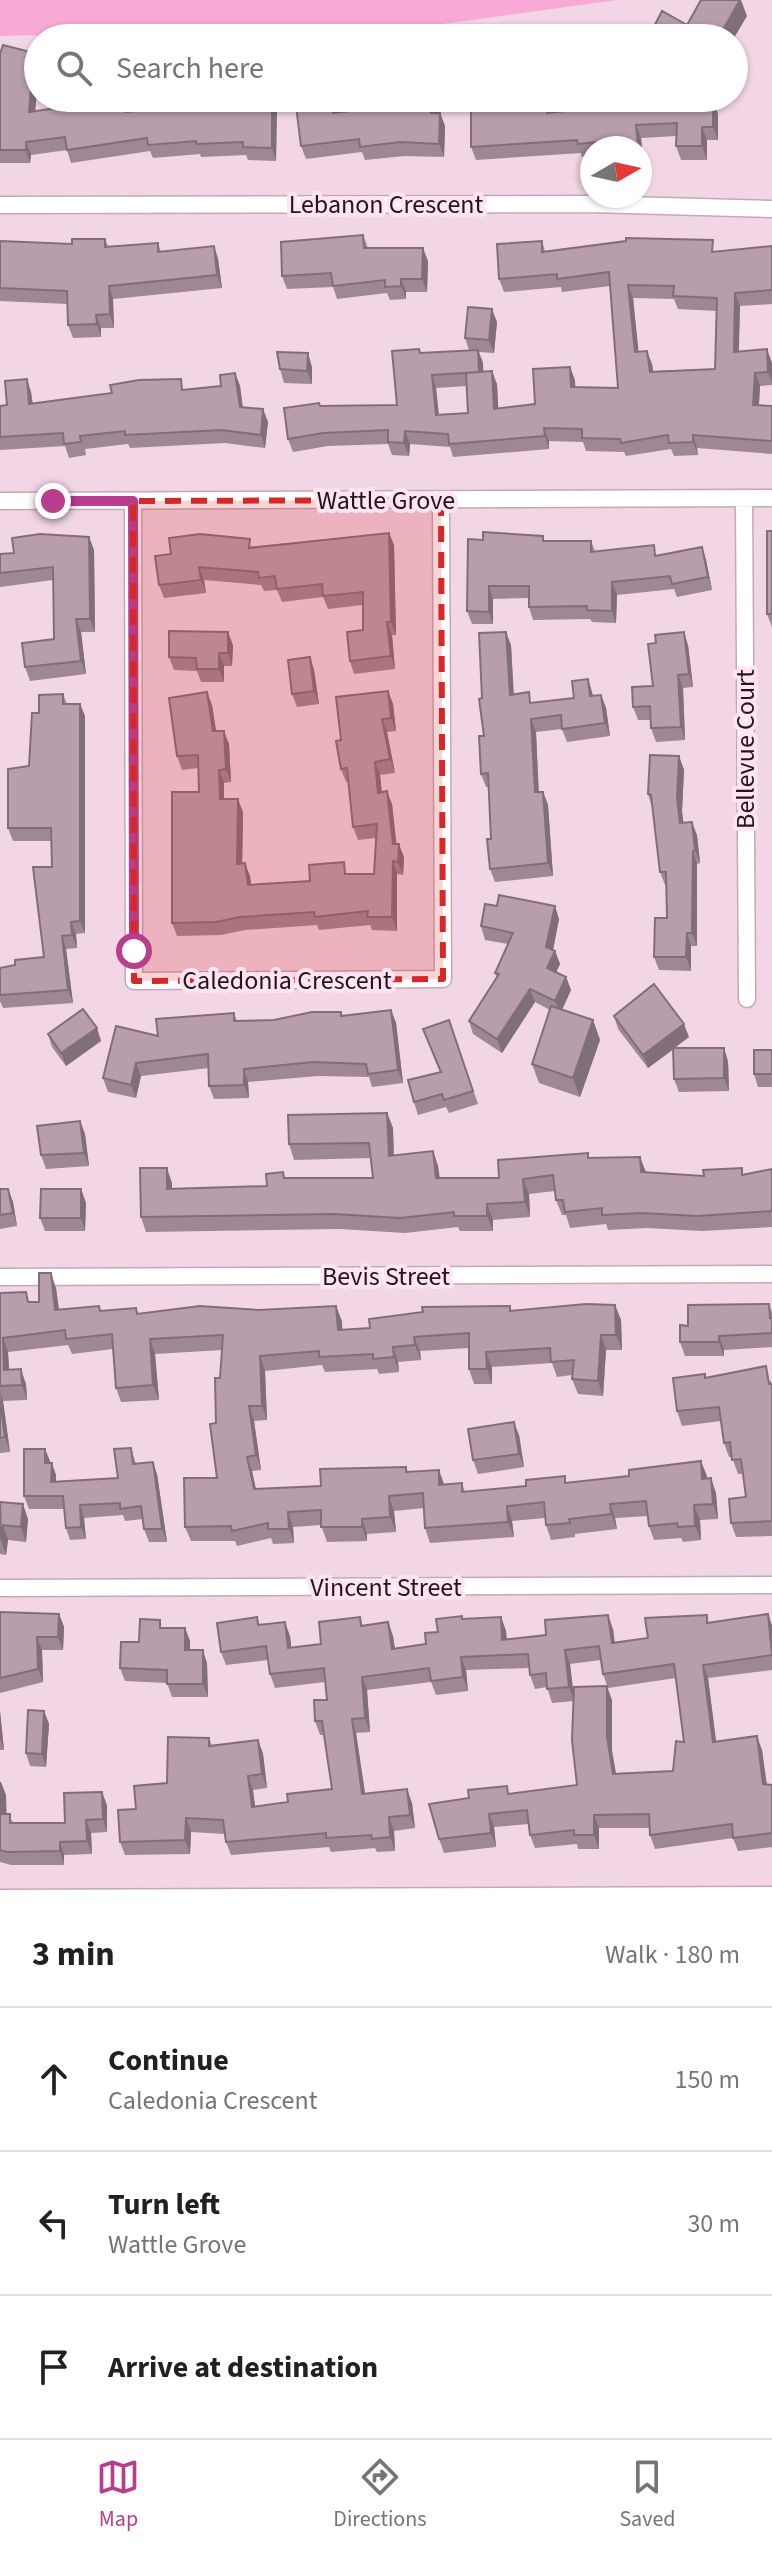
<!DOCTYPE html>
<html lang="en">
<head>
<meta charset="utf-8">
<style>
  :root { --surface:#fff; --page:#f6f6f6; --text:#202124; --muted:#757577; --line:#e0e0e0; --accent:#b93d8d }
  body { margin:0; font-family:"Source Sans 3",sans-serif; background:var(--page); color:var(--text) }
  .compass { position:absolute; left:580px; top:136px; width:72px; height:72px; border-radius:50%; background:var(--surface); box-shadow:0 2px 6px #0004; rotate:81deg }
  .stop { position:absolute; width:24px; height:24px; margin:-18px; border:6px solid #b93d8d; border-radius:50%; background:#fff }
  .stop.end { background:#b93d8d; border-color:#fff; box-shadow:0 2px 8px #0008 }
  .list { margin:0; padding:0; list-style:none }
  h2 { display:flex; justify-content:space-between; align-items:center; height:104px; margin:0; padding:0 32px; font-size:34px }
  h2 small { font-size:26px; font-weight:400; color:var(--muted) }
  .list li { display:grid; grid-template-columns:52px 1fr auto; gap:24px; align-items:center; box-sizing:border-box; height:144px; padding:0 32px; border-top:2px solid var(--line) }
  .list b { display:block; font-size:30px; white-space:nowrap }
  .list p { margin:0; font-size:26px; white-space:nowrap; color:var(--muted) }
  .list em { font-size:26px; font-style:normal; color:var(--muted) }
  .icon { flex:none; width:44px; height:44px; fill:none; stroke:currentColor; stroke-width:2; stroke-linecap:round; stroke-linejoin:round }
  .map { position:relative; flex:none; width:772px; height:1902px; overflow:hidden }
  .search { position:absolute; background:var(--surface); box-shadow:0 2px 6px #0004; left:24px; right:24px; top:24px; height:88px; display:flex; align-items:center; gap:20px; box-sizing:border-box; padding:0 28px; border-radius:44px; color:var(--muted); font-size:30px }
  .sheet { height:536px; background:var(--surface) }
  nav { display:flex; justify-content:space-around; align-items:center; box-sizing:border-box; height:112px; border-top:2px solid var(--line); background:var(--surface); font-size:22px; color:var(--muted) }
  nav a { display:grid; justify-items:center; gap:4px }
  nav .on { color:var(--accent) }
  .map>svg:first-child { display:block }
</style>
</head>
<body>
<div class="map">
<svg width="772" height="1902" viewBox="0 0 772 1902">
  <rect width="100%" height="100%" fill="#f2d6e5"/>
  <!-- green -->
  <path fill="#f8a9d6" d="M 0,0 L 617,0 L 428,26 L 0,36 Z"/>
  <g fill="none" stroke-linecap="round" stroke-linejoin="round">
    <defs>
      <path id="street" d="M 0,205 L 591,204 L 772,209
        M 744,498 L 747,999
        M 0,501 L 772,498
        M 133,501 L 134,981 L 443,979 L 441,500
        M 0,1277 L 772,1274
        M 0,1588 L 772,1585
        M 0,1898 L 772,1895"/>
    </defs>
    <!-- street casing -->
    <use href="#street" stroke="#c3a9b7" stroke-width="19"/>
    <!-- street -->
    <use href="#street" stroke="#fff" stroke-width="16"/>
  </g>
  <!-- wall -->
  <path fill="#9e8894" fill-rule="evenodd" d="M 38,48 L 38,89 L 37,89 L 35,112 L 129,112 L 277,107 L 276,161 L 248,160 L 246,155 L 201,157 L 200,154 L 153,158 L 150,151 L 71,163 L 67,150 L 31,155 L 30,163 L 0,163 L 0,54 L 38,54 Z
    M 295,98 L 333,98 L 336,113 L 440,113 L 445,126 L 444,157 L 405,156 L 365,160 L 362,152 L 306,159 L 301,146 Z
    M 471,98 L 502,98 L 503,102 L 546,100 L 551,113 L 595,108 L 594,98 L 613,98 L 613,100 L 637,98 L 689,98 L 690,100 L 718,114 L 718,140 L 707,140 L 707,160 L 681,160 L 676,146 L 677,136 L 641,138 L 643,159 L 640,159 L 640,148 L 592,148 L 592,156 L 582,157 L 581,153 L 476,160 L 471,147 Z
    M 363,235 L 368,248 L 428,261 L 427,292 L 406,292 L 406,299 L 390,300 L 387,293 L 337,299 L 333,287 L 287,289 L 282,276 Z
    M 105,239 L 108,246 L 158,243 L 161,252 L 214,246 L 218,259 L 222,288 L 113,299 L 114,328 L 101,328 L 101,337 L 73,338 L 68,325 L 67,304 L 0,301 L 0,241 L 72,244 Z
    M 542,241 L 545,251 L 717,251 L 772,246 L 772,304 L 740,306 L 739,352 L 772,363 L 772,385 L 760,386 L 759,405 L 772,406 L 772,454 L 697,448 L 698,455 L 674,456 L 671,449 L 626,456 L 624,452 L 586,451 L 583,442 L 549,441 L 549,449 L 453,457 L 450,447 L 410,444 L 409,456 L 392,455 L 388,444 L 328,446 L 293,452 L 288,439 L 320,406 L 397,405 L 419,349 L 421,353 L 469,350 L 465,338 L 497,322 L 494,353 L 479,352 L 483,363 L 483,372 L 497,384 L 498,408 L 535,404 L 575,380 L 575,388 L 618,388 L 610,286 L 562,292 L 561,287 L 504,292 L 499,279 ZM 633,298 L 674,299 L 678,309 L 717,311 L 715,369 L 653,371 L 652,364 L 638,352 ZM 467,386 L 468,413 L 439,415 L 436,388 Z
    M 312,367 L 312,384 L 284,383 L 280,369 Z
    M 235,373 L 240,386 L 243,407 L 263,409 L 268,422 L 265,448 L 225,443 L 130,448 L 128,444 L 85,449 L 86,455 L 69,458 L 65,446 L 0,450 L 0,406 L 7,405 L 31,392 L 33,404 L 185,390 L 221,386 Z
    M 772,531 L 772,627 L 767,614 Z
    M 389,533 L 394,545 L 396,635 L 392,635 L 395,669 L 354,674 L 350,661 L 363,630 L 363,605 L 328,609 L 323,597 L 282,602 L 277,590 L 264,591 L 261,585 L 204,580 L 206,593 L 164,598 L 159,585 L 155,556 Z
    M 543,536 L 544,541 L 591,541 L 595,551 L 658,556 L 702,547 L 706,560 L 712,590 L 677,597 L 674,589 L 617,595 L 616,623 L 592,622 L 590,619 L 533,620 L 529,607 L 529,598 L 493,599 L 493,624 L 472,624 L 467,611 L 483,540 Z
    M 89,537 L 94,550 L 95,632 L 81,632 L 86,674 L 30,681 L 25,667 L 54,639 L 53,580 L 0,587 L 0,554 L 14,553 Z
    M 233,645 L 232,666 L 224,666 L 224,682 L 201,682 L 197,671 L 174,670 L 169,657 Z
    M 511,645 L 514,694 L 533,703 L 574,698 L 588,679 L 593,696 L 601,695 L 606,708 L 610,736 L 567,742 L 562,729 L 536,732 L 539,792 L 543,792 L 548,805 L 553,876 L 495,882 L 490,869 L 491,839 L 489,787 L 486,787 L 481,774 L 484,736 L 482,698 Z
    M 688,645 L 693,687 L 683,688 L 685,740 L 656,742 L 651,728 L 650,720 L 638,720 L 633,707 L 653,686 Z
    M 310,657 L 314,670 L 319,704 L 297,707 L 292,694 Z
    M 388,691 L 393,704 L 396,731 L 387,732 L 395,773 L 380,775 L 382,792 L 392,804 L 396,844 L 404,857 L 403,875 L 397,874 L 397,931 L 372,930 L 370,925 L 319,930 L 317,925 L 245,930 L 221,935 L 177,936 L 172,923 L 199,792 L 198,768 L 182,770 L 177,756 L 212,705 L 216,731 L 229,744 L 231,782 L 224,783 L 224,799 L 243,812 L 242,863 L 250,876 L 251,885 L 310,881 L 348,874 L 374,874 L 376,838 L 358,840 L 353,827 L 348,782 L 346,782 L 341,769 L 341,740 Z
    M 63,694 L 67,704 L 80,704 L 85,716 L 85,933 L 76,934 L 77,948 L 66,949 L 73,1003 L 3,1008 L 0,1001 L 0,968 L 44,957 L 52,867 L 51,841 L 13,841 L 8,828 L 29,766 Z
    M 679,756 L 684,770 L 682,811 L 683,823 L 697,835 L 700,863 L 697,864 L 697,946 L 691,946 L 691,971 L 659,970 L 654,957 L 667,918 L 666,885 L 665,885 L 660,872 L 652,807 L 648,794 Z
    M 559,919 L 553,950 L 555,951 L 560,964 L 556,972 L 566,977 L 571,990 L 562,1010 L 593,1020 L 600,1040 L 580,1097 L 539,1083 L 532,1064 L 550,1010 L 535,1002 L 502,1053 L 473,1034 L 469,1021 L 497,978 L 495,973 L 508,944 L 485,940 L 481,926 Z
    M 391,1010 L 396,1023 L 403,1083 L 372,1087 L 369,1077 L 318,1076 L 248,1082 L 249,1098 L 214,1099 L 209,1086 L 209,1068 L 141,1076 L 136,1098 L 108,1092 L 103,1078 L 158,1036 L 234,1013 L 237,1021 L 274,1020 L 341,1012 L 343,1016 Z
    M 614,1016 L 689,1037 L 674,1048 L 728,1061 L 729,1091 L 679,1092 L 674,1079 L 674,1049 L 648,1068 L 618,1029 Z
    M 449,1020 L 478,1104 L 449,1113 L 446,1107 L 418,1115 L 414,1102 L 440,1072 L 423,1029 Z
    M 97,1028 L 101,1041 L 66,1066 L 52,1047 L 48,1034 Z
    M 772,1050 L 772,1087 L 758,1087 L 754,1074 Z
    M 387,1113 L 393,1128 L 394,1156 L 433,1151 L 438,1166 L 440,1178 L 499,1178 L 588,1153 L 589,1158 L 646,1172 L 704,1176 L 744,1175 L 772,1169 L 772,1227 L 702,1231 L 647,1228 L 608,1230 L 606,1224 L 570,1228 L 566,1215 L 562,1215 L 556,1200 L 555,1191 L 529,1194 L 530,1217 L 493,1220 L 493,1231 L 460,1231 L 458,1227 L 405,1233 L 340,1229 L 146,1232 L 141,1217 L 172,1183 L 172,1189 L 267,1186 L 285,1178 L 373,1178 L 371,1158 L 294,1160 L 289,1144 Z
    M 80,1121 L 85,1134 L 89,1166 L 46,1169 L 41,1155 Z
    M 0,1189 L 8,1189 L 13,1202 L 17,1226 L 0,1229 Z
    M 81,1189 L 86,1203 L 85,1231 L 45,1231 L 40,1218 Z
    M 56,1288 L 59,1310 L 101,1311 L 136,1308 L 138,1314 L 342,1321 L 342,1330 L 370,1328 L 512,1311 L 615,1305 L 621,1320 L 622,1350 L 606,1350 L 603,1396 L 578,1394 L 572,1379 L 572,1375 L 557,1377 L 552,1363 L 492,1367 L 492,1384 L 474,1384 L 469,1369 L 469,1348 L 420,1351 L 421,1360 L 398,1362 L 399,1372 L 379,1374 L 377,1369 L 325,1372 L 322,1365 L 265,1371 L 267,1420 L 254,1421 L 261,1470 L 252,1471 L 256,1489 L 321,1486 L 406,1467 L 408,1472 L 439,1470 L 444,1484 L 462,1483 L 465,1492 L 567,1483 L 707,1476 L 707,1479 L 716,1493 L 718,1519 L 700,1520 L 701,1540 L 683,1542 L 681,1538 L 654,1540 L 649,1526 L 648,1516 L 615,1518 L 617,1529 L 575,1534 L 575,1537 L 551,1540 L 546,1525 L 545,1518 L 512,1521 L 514,1537 L 430,1543 L 425,1528 L 424,1508 L 394,1511 L 396,1532 L 367,1534 L 367,1541 L 327,1542 L 321,1525 L 293,1527 L 294,1543 L 273,1544 L 271,1538 L 237,1546 L 235,1541 L 191,1541 L 185,1527 L 217,1478 L 216,1423 L 222,1350 L 155,1354 L 159,1400 L 121,1402 L 116,1388 L 113,1349 L 72,1354 L 68,1345 L 8,1352 L 9,1370 L 26,1384 L 27,1400 L 3,1401 L 10,1452 L 0,1453 L 0,1293 L 30,1302 L 39,1302 Z
    M 769,1304 L 772,1312 L 772,1347 L 724,1350 L 724,1356 L 685,1356 L 680,1342 L 688,1326 Z
    M 706,1378 L 771,1381 L 772,1536 L 736,1537 L 731,1523 L 746,1497 L 743,1474 L 738,1474 L 732,1457 L 729,1457 L 724,1443 L 721,1421 L 682,1426 L 677,1411 Z
    M 519,1435 L 524,1467 L 478,1474 L 473,1460 Z
    M 131,1448 L 136,1464 L 157,1474 L 167,1542 L 149,1542 L 144,1529 L 143,1519 L 125,1521 L 123,1515 L 84,1518 L 86,1539 L 70,1540 L 66,1528 L 64,1509 L 29,1509 L 24,1496 L 45,1449 L 50,1463 L 56,1475 L 56,1482 L 118,1478 Z
    M 0,1502 L 28,1519 L 26,1542 L 8,1540 L 6,1555 L 0,1554 Z
    M 0,1612 L 59,1614 L 64,1627 L 63,1650 L 42,1650 L 43,1682 L 0,1693 Z
    M 768,1614 L 772,1626 L 772,1670 L 708,1678 L 716,1742 L 762,1750 L 767,1784 L 772,1785 L 772,1847 L 738,1851 L 733,1838 L 655,1849 L 650,1835 L 650,1828 L 599,1828 L 599,1849 L 578,1849 L 577,1844 L 535,1848 L 530,1835 L 529,1824 L 494,1827 L 496,1847 L 444,1853 L 439,1839 L 510,1794 L 577,1785 L 574,1701 L 552,1703 L 547,1687 L 535,1689 L 530,1675 L 529,1668 L 466,1670 L 468,1691 L 436,1695 L 431,1682 L 367,1690 L 370,1732 L 356,1733 L 365,1793 L 412,1803 L 415,1828 L 394,1831 L 395,1851 L 377,1852 L 375,1848 L 331,1852 L 329,1847 L 231,1855 L 226,1842 L 225,1834 L 191,1832 L 190,1854 L 125,1855 L 120,1842 L 136,1809 L 167,1783 L 209,1738 L 212,1746 L 258,1740 L 263,1754 L 267,1788 L 253,1790 L 255,1806 L 288,1802 L 332,1789 L 324,1735 L 320,1735 L 315,1721 L 327,1700 L 325,1682 L 275,1688 L 270,1674 L 268,1660 L 226,1665 L 221,1652 L 257,1617 L 260,1625 L 290,1636 L 291,1648 L 321,1644 L 360,1617 L 363,1626 L 388,1622 L 393,1636 L 395,1649 L 426,1644 L 438,1632 L 462,1616 L 463,1619 L 501,1617 L 506,1631 L 507,1639 L 613,1629 L 615,1643 L 648,1638 L 710,1623 ZM 601,1660 L 603,1674 L 608,1688 L 676,1678 L 684,1742 L 673,1771 L 616,1773 L 612,1751 L 612,1700 L 574,1696 L 570,1664 Z
    M 163,1628 L 185,1628 L 190,1641 L 190,1650 L 207,1663 L 208,1697 L 172,1697 L 167,1683 L 125,1681 L 120,1668 L 139,1642 Z
    M 0,1711 L 4,1750 L 0,1750 Z
    M 44,1711 L 49,1724 L 46,1767 L 30,1766 L 26,1753 Z
    M 0,1782 L 6,1795 L 6,1814 L 14,1823 L 65,1823 L 107,1805 L 107,1832 L 91,1833 L 92,1854 L 64,1855 L 64,1865 L 11,1865 L 0,1862 Z"/>
  <!-- shaded-wall -->
  <path fill="#816f78" d="M 741,0 L 747,16 L 734,38 L 723,38 L 721,33 Z
    M 32,76 L 37,89 L 34,126 L 29,112 Z
    M 272,98 L 274,98 L 277,107 L 276,161 L 272,148 Z
    M 332,98 L 336,107 L 338,126 L 333,113 Z
    M 432,98 L 437,98 L 436,126 L 431,113 Z
    M 713,101 L 718,114 L 718,140 L 713,127 Z
    M 440,113 L 445,126 L 444,157 L 439,144 Z
    M 636,125 L 641,138 L 643,159 L 640,148 L 638,146 Z
    M 702,127 L 707,140 L 707,160 L 702,146 Z
    M 26,142 L 31,155 L 30,163 L 26,150 Z
    M 214,246 L 218,259 L 222,288 L 217,275 Z
    M 423,248 L 428,261 L 427,292 L 422,279 Z
    M 401,279 L 406,292 L 406,299 L 401,286 Z
    M 628,285 L 633,298 L 640,365 L 635,352 Z
    M 109,286 L 113,299 L 114,328 L 110,314 Z
    M 735,293 L 740,306 L 738,365 L 734,352 Z
    M 492,309 L 497,322 L 494,353 L 489,340 Z
    M 96,315 L 101,328 L 101,337 L 97,324 Z
    M 767,349 L 772,363 L 772,382 L 768,372 Z
    M 478,350 L 483,363 L 484,385 L 479,372 Z
    M 647,351 L 652,364 L 655,385 L 650,372 Z
    M 308,353 L 312,367 L 312,384 L 307,371 Z
    M 570,367 L 575,380 L 576,400 L 571,387 Z
    M 492,371 L 497,384 L 499,422 L 494,409 Z
    M 235,373 L 240,386 L 244,420 L 240,407 Z
    M 755,373 L 760,386 L 758,418 L 753,405 Z
    M 432,375 L 436,388 L 440,428 L 436,415 Z
    M 27,379 L 31,392 L 34,417 L 29,404 Z
    M 263,409 L 268,422 L 265,448 L 261,435 Z
    M 544,428 L 549,441 L 549,449 L 545,436 Z
    M 405,431 L 410,444 L 409,456 L 404,443 Z
    M 693,435 L 697,448 L 698,455 L 693,442 Z
    M 389,533 L 394,545 L 396,635 L 391,622 Z
    M 89,537 L 94,550 L 95,632 L 90,619 Z
    M 702,547 L 706,560 L 712,590 L 708,577 Z
    M 199,567 L 204,580 L 206,593 L 201,580 Z
    M 612,582 L 617,595 L 616,623 L 612,611 Z
    M 489,586 L 493,599 L 493,624 L 489,612 Z
    M 76,619 L 81,632 L 86,674 L 81,661 Z
    M 387,622 L 392,635 L 395,669 L 391,656 Z
    M 228,632 L 233,645 L 232,666 L 228,653 Z
    M 506,632 L 511,645 L 514,708 L 510,695 Z
    M 684,632 L 688,645 L 693,687 L 689,674 Z
    M 219,653 L 224,666 L 224,682 L 219,669 Z
    M 310,657 L 314,670 L 319,704 L 314,691 Z
    M 678,675 L 683,688 L 685,740 L 681,727 Z
    M 588,679 L 592,692 L 595,709 L 590,696 Z
    M 388,691 L 393,704 L 396,731 L 391,718 Z
    M 207,692 L 212,705 L 218,744 L 213,731 Z
    M 601,695 L 606,708 L 610,736 L 605,723 Z
    M 80,704 L 85,716 L 85,933 L 80,921 Z
    M 382,719 L 387,732 L 395,773 L 390,759 Z
    M 531,719 L 536,732 L 539,805 L 535,792 Z
    M 224,731 L 229,744 L 231,782 L 226,769 Z
    M 679,756 L 684,770 L 682,811 L 685,836 L 680,823 L 677,798 Z
    M 375,762 L 380,775 L 383,806 L 378,793 Z
    M 219,770 L 224,783 L 224,812 L 220,799 Z
    M 387,791 L 392,804 L 398,857 L 393,844 Z
    M 543,792 L 548,805 L 553,876 L 548,863 Z
    M 238,799 L 243,812 L 242,877 L 237,864 Z
    M 692,822 L 697,835 L 700,863 L 695,850 Z
    M 399,844 L 404,857 L 403,875 L 398,862 Z
    M 693,851 L 697,864 L 697,946 L 692,933 Z
    M 393,861 L 397,874 L 397,931 L 392,917 Z
    M 245,863 L 250,876 L 253,898 L 248,885 Z
    M 555,906 L 559,919 L 551,960 L 546,947 Z
    M 71,922 L 76,934 L 77,948 L 72,935 Z
    M 687,933 L 691,946 L 691,971 L 686,957 Z
    M 62,936 L 66,949 L 73,1003 L 68,990 Z
    M 555,951 L 560,964 L 552,981 L 547,968 Z
    M 566,977 L 571,990 L 560,1014 L 555,1001 Z
    M 530,989 L 535,1002 L 502,1053 L 497,1039 Z
    M 391,1010 L 396,1023 L 403,1083 L 398,1070 Z
    M 593,1020 L 600,1040 L 580,1097 L 573,1078 Z
    M 684,1024 L 689,1037 L 648,1068 L 643,1055 Z
    M 97,1028 L 101,1041 L 66,1066 L 61,1053 Z
    M 724,1048 L 728,1061 L 729,1091 L 724,1078 Z
    M 136,1063 L 141,1076 L 136,1098 L 131,1085 Z
    M 244,1069 L 248,1082 L 249,1098 L 244,1085 Z
    M 387,1113 L 393,1128 L 394,1172 L 389,1156 Z
    M 80,1121 L 85,1134 L 89,1166 L 84,1153 Z
    M 433,1151 L 438,1166 L 441,1193 L 436,1178 Z
    M 640,1157 L 646,1172 L 641,1172 Z
    M 167,1168 L 172,1183 L 172,1204 L 167,1189 Z
    M 523,1179 L 529,1194 L 530,1217 L 525,1202 Z
    M 8,1189 L 13,1202 L 17,1226 L 13,1213 Z
    M 81,1189 L 86,1203 L 85,1231 L 81,1218 Z
    M 487,1204 L 493,1220 L 493,1231 L 487,1216 Z
    M 51,1273 L 56,1288 L 61,1325 L 55,1310 Z
    M 615,1305 L 621,1320 L 622,1350 L 616,1335 Z
    M 336,1306 L 342,1321 L 343,1345 L 338,1330 Z
    M 601,1335 L 606,1350 L 603,1396 L 598,1381 Z
    M 719,1336 L 724,1350 L 724,1356 L 719,1342 Z
    M 414,1337 L 420,1351 L 421,1360 L 415,1345 Z
    M 3,1338 L 8,1352 L 10,1385 L 4,1370 Z
    M 150,1339 L 155,1354 L 159,1400 L 153,1385 Z
    M 393,1347 L 398,1362 L 399,1372 L 394,1357 Z
    M 486,1352 L 492,1367 L 492,1384 L 487,1369 Z
    M 260,1356 L 265,1371 L 267,1420 L 262,1406 Z
    M 21,1369 L 26,1384 L 27,1400 L 22,1385 Z
    M 0,1391 L 3,1401 L 10,1452 L 5,1437 Z
    M 249,1406 L 254,1421 L 261,1470 L 256,1455 Z
    M 514,1422 L 519,1435 L 524,1467 L 519,1454 Z
    M 45,1449 L 50,1461 L 50,1475 L 45,1463 Z
    M 247,1457 L 252,1471 L 259,1504 L 254,1489 Z
    M 701,1461 L 707,1476 L 708,1494 L 702,1479 Z
    M 153,1462 L 157,1474 L 167,1542 L 162,1529 Z
    M 52,1463 L 56,1475 L 56,1495 L 51,1482 Z
    M 439,1470 L 444,1485 L 439,1485 Z
    M 711,1478 L 716,1493 L 718,1519 L 713,1504 Z
    M 389,1496 L 394,1511 L 396,1532 L 390,1517 Z
    M 23,1504 L 28,1519 L 26,1542 L 21,1527 Z
    M 610,1504 L 615,1518 L 617,1529 L 611,1514 Z
    M 80,1505 L 84,1518 L 86,1539 L 81,1527 Z
    M 694,1505 L 700,1520 L 701,1540 L 695,1526 Z
    M 507,1506 L 512,1521 L 514,1537 L 508,1522 Z
    M 288,1512 L 293,1527 L 294,1543 L 289,1529 Z
    M 362,1519 L 367,1534 L 367,1541 L 362,1527 Z
    M 3,1525 L 8,1540 L 6,1555 L 1,1540 Z
    M 59,1614 L 64,1627 L 63,1650 L 58,1637 Z
    M 768,1614 L 772,1626 L 772,1646 Z
    M 608,1615 L 613,1629 L 616,1657 L 612,1643 Z
    M 501,1617 L 506,1631 L 507,1653 L 502,1640 Z
    M 285,1622 L 290,1636 L 293,1662 L 288,1648 Z
    M 388,1622 L 393,1636 L 397,1663 L 392,1649 Z
    M 185,1628 L 190,1641 L 190,1663 L 185,1650 Z
    M 37,1637 L 42,1650 L 43,1682 L 38,1669 Z
    M 203,1650 L 207,1663 L 208,1697 L 203,1684 Z
    M 565,1650 L 570,1664 L 574,1700 L 569,1687 Z
    M 461,1657 L 466,1670 L 468,1691 L 463,1677 Z
    M 703,1665 L 708,1678 L 718,1756 L 713,1742 Z
    M 362,1677 L 367,1690 L 370,1732 L 365,1718 Z
    M 607,1686 L 612,1700 L 612,1751 L 618,1787 L 613,1774 L 607,1737 Z
    M 0,1711 L 4,1750 L 0,1739 Z
    M 44,1711 L 49,1724 L 46,1767 L 42,1754 Z
    M 352,1719 L 356,1733 L 367,1807 L 362,1794 Z
    M 757,1736 L 762,1750 L 768,1798 L 763,1784 Z
    M 258,1740 L 263,1754 L 267,1788 L 262,1774 Z
    M 248,1776 L 253,1790 L 257,1820 L 252,1807 Z
    M 1,1782 L 6,1795 L 7,1827 L 2,1814 Z
    M 407,1789 L 412,1803 L 415,1828 L 410,1815 Z
    M 102,1792 L 107,1805 L 107,1832 L 103,1819 Z
    M 489,1814 L 494,1827 L 496,1847 L 491,1833 Z
    M 594,1815 L 599,1828 L 599,1849 L 594,1835 Z
    M 389,1817 L 394,1831 L 395,1851 L 390,1837 Z
    M 186,1818 L 191,1832 L 190,1854 L 185,1840 Z
    M 86,1820 L 91,1833 L 92,1854 L 87,1841 Z
    M 60,1842 L 64,1855 L 64,1865 L 60,1851 Z"/>
  <!-- building -->
  <path fill="#b89eac" stroke="#816f78" stroke-width="2" fill-rule="evenodd" d="M 701,0 L 740,0 L 721,33 L 718,31 L 714,38 L 648,38 L 662,11 L 687,25 Z
    M 576,32 L 576,38 L 547,38 L 560,37 L 559,34 Z
    M 39,36 L 69,37 L 69,38 L 38,38 Z
    M 3,45 L 38,54 L 38,48 L 38,76 L 32,76 L 29,112 L 124,98 L 126,112 L 168,108 L 167,98 L 272,98 L 272,148 L 243,147 L 243,142 L 196,144 L 196,141 L 148,145 L 147,138 L 67,150 L 65,137 L 26,142 L 26,150 L 0,150 L 0,54 Z
    M 295,98 L 332,98 L 333,113 L 406,105 L 406,98 L 432,98 L 431,113 L 440,113 L 439,144 L 400,142 L 360,147 L 359,139 L 301,146 Z
    M 471,98 L 501,98 L 501,102 L 546,100 L 547,113 L 595,108 L 594,98 L 610,98 L 610,100 L 637,98 L 686,98 L 685,100 L 713,101 L 713,127 L 702,127 L 702,146 L 676,146 L 677,123 L 636,125 L 638,146 L 619,147 L 618,140 L 578,144 L 577,140 L 471,147 Z
    M 363,235 L 364,248 L 423,248 L 422,279 L 401,279 L 401,286 L 385,287 L 385,280 L 333,286 L 331,273 L 282,276 L 281,242 Z
    M 626,238 L 713,240 L 712,252 L 772,246 L 772,290 L 735,293 L 734,352 L 767,349 L 768,372 L 755,373 L 753,405 L 772,406 L 772,441 L 693,435 L 693,442 L 669,443 L 668,435 L 621,443 L 620,439 L 582,438 L 582,429 L 544,428 L 545,436 L 449,444 L 448,434 L 405,431 L 404,443 L 388,442 L 388,430 L 323,433 L 288,439 L 284,408 L 319,403 L 320,406 L 397,405 L 392,351 L 419,349 L 420,353 L 478,350 L 479,372 L 432,375 L 436,415 L 468,413 L 466,373 L 492,371 L 494,409 L 535,404 L 533,369 L 570,367 L 571,387 L 618,388 L 609,272 L 557,279 L 557,274 L 499,279 L 497,244 L 542,241 L 542,252 L 626,241 ZM 628,285 L 674,286 L 673,296 L 717,298 L 715,369 L 650,372 L 647,351 L 635,352 Z
    M 72,239 L 105,239 L 105,247 L 158,243 L 158,252 L 214,246 L 217,275 L 109,286 L 110,314 L 96,315 L 97,324 L 68,325 L 67,291 L 0,288 L 0,241 L 72,244 Z
    M 468,307 L 492,309 L 489,340 L 465,338 Z
    M 277,352 L 308,353 L 307,371 L 280,369 Z
    M 235,373 L 240,407 L 263,409 L 261,435 L 221,430 L 125,435 L 125,431 L 80,436 L 81,442 L 64,444 L 63,433 L 0,437 L 0,406 L 7,405 L 5,381 L 27,379 L 29,404 L 112,393 L 110,385 L 139,380 L 181,379 L 182,390 L 221,386 L 220,375 Z
    M 767,531 L 772,531 L 772,614 L 767,614 Z
    M 483,532 L 543,536 L 543,541 L 591,541 L 591,552 L 654,545 L 655,556 L 702,547 L 708,577 L 672,584 L 670,576 L 612,582 L 612,611 L 587,610 L 587,606 L 529,607 L 529,586 L 489,586 L 489,612 L 467,611 L 468,539 L 483,540 Z
    M 389,533 L 391,622 L 387,622 L 391,656 L 350,661 L 347,632 L 363,630 L 363,592 L 323,596 L 322,584 L 277,589 L 275,576 L 259,578 L 258,572 L 199,567 L 201,580 L 159,585 L 155,556 L 171,554 L 169,538 L 200,534 L 250,539 L 249,548 Z
    M 40,534 L 89,537 L 90,619 L 76,619 L 81,661 L 25,667 L 22,643 L 54,639 L 53,567 L 0,573 L 0,554 L 14,553 L 12,538 Z
    M 169,631 L 228,632 L 228,653 L 219,653 L 219,669 L 197,669 L 196,658 L 169,657 Z
    M 506,632 L 510,695 L 529,692 L 530,703 L 574,698 L 572,681 L 588,679 L 590,696 L 601,695 L 605,723 L 562,729 L 561,715 L 531,719 L 535,792 L 543,792 L 548,863 L 490,869 L 487,839 L 491,839 L 488,773 L 481,774 L 479,736 L 484,736 L 479,699 L 482,698 L 479,633 Z
    M 684,632 L 689,674 L 678,675 L 681,727 L 651,728 L 650,706 L 633,707 L 632,687 L 653,686 L 648,644 L 656,643 L 655,635 Z
    M 310,657 L 314,691 L 292,694 L 288,660 Z
    M 388,691 L 391,718 L 382,719 L 390,759 L 375,762 L 378,793 L 387,791 L 393,844 L 399,844 L 398,862 L 393,861 L 392,917 L 367,917 L 368,911 L 315,917 L 314,912 L 240,917 L 216,922 L 172,923 L 172,792 L 199,792 L 198,755 L 177,756 L 169,698 L 207,692 L 213,731 L 224,731 L 226,769 L 219,770 L 220,799 L 238,799 L 237,864 L 245,863 L 248,885 L 310,881 L 309,865 L 344,862 L 345,874 L 374,874 L 377,824 L 353,827 L 347,768 L 341,769 L 336,741 L 341,740 L 336,697 Z
    M 63,694 L 63,704 L 80,704 L 80,921 L 71,922 L 72,935 L 62,936 L 68,990 L 0,995 L 0,968 L 15,965 L 15,960 L 44,957 L 33,867 L 52,867 L 51,828 L 8,828 L 8,769 L 29,766 L 32,713 L 39,713 L 39,695 Z
    M 650,755 L 679,756 L 677,798 L 680,823 L 692,822 L 695,850 L 693,851 L 692,933 L 687,933 L 686,957 L 654,957 L 655,918 L 667,918 L 666,872 L 660,872 L 651,795 L 648,794 Z
    M 499,895 L 555,906 L 546,947 L 555,951 L 547,968 L 566,977 L 555,1001 L 530,989 L 497,1039 L 469,1021 L 499,974 L 495,973 L 513,933 L 481,926 L 485,904 L 497,906 Z
    M 654,984 L 684,1024 L 643,1055 L 614,1016 Z
    M 551,1006 L 593,1020 L 573,1078 L 532,1064 Z
    M 83,1009 L 97,1028 L 61,1053 L 48,1034 Z
    M 391,1010 L 398,1070 L 368,1074 L 366,1064 L 313,1062 L 244,1069 L 244,1085 L 209,1086 L 208,1054 L 136,1063 L 131,1085 L 103,1078 L 116,1026 L 158,1036 L 156,1019 L 234,1013 L 234,1021 L 274,1020 L 312,1012 L 341,1012 L 341,1016 Z
    M 449,1020 L 473,1091 L 444,1100 L 442,1094 L 414,1102 L 408,1080 L 441,1072 L 423,1029 Z
    M 673,1048 L 724,1048 L 724,1078 L 674,1079 Z
    M 754,1050 L 772,1050 L 772,1074 L 754,1074 Z
    M 387,1113 L 389,1156 L 433,1151 L 436,1178 L 499,1178 L 498,1160 L 588,1153 L 588,1158 L 640,1157 L 641,1172 L 704,1176 L 703,1170 L 742,1168 L 742,1175 L 772,1169 L 772,1211 L 697,1216 L 642,1213 L 602,1215 L 602,1208 L 565,1212 L 563,1200 L 556,1200 L 553,1175 L 523,1179 L 525,1202 L 487,1204 L 487,1216 L 454,1216 L 454,1212 L 400,1218 L 334,1214 L 141,1217 L 140,1168 L 167,1168 L 167,1189 L 267,1186 L 266,1174 L 283,1172 L 284,1178 L 373,1178 L 369,1143 L 289,1144 L 288,1115 Z
    M 80,1121 L 84,1153 L 41,1155 L 37,1126 Z
    M 0,1189 L 8,1189 L 13,1213 L 0,1215 Z
    M 41,1189 L 81,1189 L 81,1218 L 40,1218 Z
    M 39,1273 L 51,1273 L 55,1310 L 99,1306 L 100,1311 L 136,1308 L 137,1314 L 200,1306 L 259,1310 L 336,1306 L 338,1330 L 370,1328 L 369,1319 L 423,1312 L 422,1307 L 510,1306 L 510,1311 L 586,1304 L 615,1305 L 616,1335 L 601,1335 L 598,1381 L 572,1379 L 574,1360 L 551,1362 L 550,1348 L 486,1352 L 487,1369 L 469,1369 L 469,1333 L 414,1337 L 415,1345 L 393,1347 L 394,1357 L 373,1359 L 373,1354 L 319,1357 L 319,1351 L 260,1356 L 262,1406 L 249,1406 L 256,1455 L 247,1457 L 254,1489 L 321,1486 L 320,1469 L 406,1467 L 406,1472 L 439,1470 L 439,1485 L 462,1483 L 462,1492 L 526,1486 L 526,1480 L 565,1476 L 565,1483 L 629,1476 L 629,1470 L 701,1461 L 702,1479 L 711,1478 L 713,1504 L 694,1505 L 695,1526 L 678,1527 L 677,1523 L 649,1526 L 646,1501 L 610,1504 L 611,1514 L 569,1519 L 570,1523 L 546,1525 L 544,1502 L 507,1506 L 508,1522 L 425,1528 L 423,1493 L 389,1496 L 390,1517 L 362,1519 L 362,1527 L 321,1527 L 321,1510 L 288,1512 L 289,1529 L 268,1529 L 268,1523 L 232,1531 L 231,1526 L 185,1527 L 184,1478 L 217,1478 L 210,1424 L 216,1423 L 215,1378 L 220,1378 L 223,1335 L 150,1339 L 153,1385 L 116,1388 L 112,1334 L 66,1339 L 65,1330 L 3,1338 L 4,1370 L 21,1369 L 22,1385 L 0,1386 L 0,1293 L 26,1292 L 28,1302 L 39,1302 Z
    M 769,1304 L 770,1318 L 772,1318 L 772,1333 L 719,1336 L 719,1342 L 680,1342 L 680,1325 L 688,1326 L 688,1305 Z
    M 766,1366 L 769,1384 L 772,1384 L 772,1521 L 731,1523 L 729,1499 L 746,1497 L 741,1459 L 732,1460 L 730,1442 L 724,1443 L 719,1407 L 677,1411 L 673,1378 L 705,1374 L 705,1378 Z
    M 0,1401 L 5,1437 L 0,1438 Z
    M 514,1422 L 519,1454 L 473,1460 L 468,1429 Z
    M 131,1448 L 133,1464 L 153,1462 L 162,1529 L 144,1529 L 141,1506 L 120,1509 L 120,1503 L 80,1505 L 81,1527 L 66,1528 L 63,1496 L 24,1496 L 24,1449 L 45,1449 L 45,1463 L 52,1463 L 51,1482 L 118,1478 L 114,1449 Z
    M 0,1502 L 23,1504 L 21,1527 L 3,1525 L 1,1540 Z
    M 0,1612 L 59,1614 L 58,1637 L 37,1637 L 38,1669 L 0,1678 Z
    M 768,1614 L 772,1655 L 703,1665 L 713,1742 L 757,1736 L 763,1784 L 772,1785 L 772,1833 L 733,1838 L 732,1824 L 650,1835 L 649,1814 L 594,1815 L 594,1835 L 574,1835 L 574,1830 L 530,1835 L 527,1810 L 489,1814 L 491,1833 L 439,1839 L 429,1804 L 469,1798 L 468,1790 L 507,1786 L 508,1794 L 577,1785 L 572,1740 L 574,1687 L 607,1686 L 607,1737 L 613,1774 L 673,1771 L 676,1741 L 684,1742 L 674,1664 L 603,1674 L 599,1646 L 565,1650 L 569,1687 L 547,1689 L 546,1673 L 530,1675 L 528,1654 L 461,1657 L 463,1677 L 431,1681 L 429,1668 L 362,1677 L 365,1718 L 352,1719 L 362,1794 L 407,1789 L 410,1815 L 389,1817 L 390,1837 L 372,1839 L 371,1835 L 326,1838 L 326,1833 L 226,1842 L 223,1820 L 186,1818 L 185,1840 L 120,1842 L 118,1810 L 136,1809 L 134,1786 L 167,1783 L 168,1737 L 209,1738 L 209,1746 L 258,1740 L 262,1774 L 248,1776 L 252,1807 L 288,1802 L 287,1794 L 332,1789 L 322,1721 L 315,1721 L 314,1700 L 327,1700 L 324,1668 L 270,1674 L 266,1646 L 221,1652 L 217,1623 L 257,1617 L 258,1625 L 285,1622 L 288,1648 L 321,1644 L 319,1622 L 360,1617 L 361,1626 L 388,1622 L 392,1649 L 426,1644 L 425,1633 L 438,1632 L 436,1619 L 462,1616 L 462,1619 L 501,1617 L 502,1640 L 546,1635 L 545,1620 L 608,1615 L 612,1643 L 648,1638 L 645,1618 L 707,1615 L 707,1623 Z
    M 140,1619 L 160,1620 L 160,1628 L 185,1628 L 185,1650 L 203,1650 L 203,1684 L 167,1684 L 167,1670 L 120,1668 L 121,1642 L 139,1642 Z
    M 28,1710 L 44,1711 L 42,1754 L 26,1753 Z
    M 0,1782 L 2,1814 L 10,1814 L 10,1823 L 65,1823 L 64,1793 L 102,1792 L 103,1819 L 86,1820 L 87,1841 L 60,1842 L 60,1851 L 7,1852 L 0,1850 Z"/>
  <g fill="none" stroke-linecap="round" stroke-linejoin="round">
    <!-- route -->
    <path stroke="#b93d8d" stroke-width="10" d="M 53,501 L 133,501 L 134,951"/>
  </g>
  <!-- marked area -->
  <path fill="#d62828" fill-opacity="0.2" stroke="#d62828" stroke-width="6" stroke-dasharray="16 10" stroke-linejoin="round" d="M 441,500 L 443,979 L 134,981 L 133,501 Z"/>
  <g text-anchor="middle" stroke-width="8" stroke-linejoin="round" paint-order="stroke">
    <!-- street labels -->
    <g font-size="26" fill="#21171c" stroke="#ffe3f2">
      <text x="386" y="213">Lebanon Crescent</text>
      <text x="386" y="509">Wattle Grove</text>
      <text transform="translate(745 749) rotate(-90)" y="9">Bellevue Court</text>
      <text x="287" y="989">Caledonia Crescent</text>
      <text x="386" y="1285">Bevis Street</text>
      <text x="386" y="1596">Vincent Street</text>
    </g>
  </g>
</svg>
<svg class="compass" viewBox="-18 -18 36 36"><path d="M0-13l5 13h-10z" fill="#e53935"/><path d="M0 13l5-13h-10z" fill="#757577"/></svg>
<div class="stop" style="left:134px;top:951px"></div>
<div class="stop end" style="left:53px;top:501px"></div>
<div class="search"><svg class="icon" aria-label="search" viewBox="0 0 24 24"><circle cx="10" cy="10" r="6"/><path d="M15 15l6 6"/></svg>Search here</div>
</div>
<section class="sheet">
<h2>3 min<small>Walk · 180 m</small></h2>
<ul class="list">
<li><svg class="icon" aria-label="ahead" viewBox="0 0 24 24"><path d="M12 20V5M6 11l6-6 6 6"/></svg><div><b>Continue</b><p>Caledonia Crescent</p></div><em>150 m</em></li>
<li><svg class="icon" aria-label="left" viewBox="0 0 24 24"><path d="M17 20v-9H6M10 6l-5 5 5 5"/></svg><div><b>Turn left</b><p>Wattle Grove</p></div><em>30 m</em></li>
<li><svg class="icon" aria-label="arrive" viewBox="0 0 24 24"><path d="M6 21V4h12l-3 4 3 4H6"/></svg><div><b>Arrive at destination</b></div></li>
</ul>
</section>
<nav>
<a class="on"><svg class="icon" aria-label="map" viewBox="0 0 24 24"><path d="M3 6l6-2 6 2 6-2v14l-6 2-6-2-6 2zM9 4v14M15 6v14"/></svg>Map</a>
<a><svg class="icon" aria-label="directions" viewBox="0 0 24 24"><path d="M12 3l9 9-9 9-9-9zM9 14v-3h6M13 9l2 2-2 2"/></svg>Directions</a>
<a><svg class="icon" aria-label="saved" viewBox="0 0 24 24"><path d="M7 4h10v16l-5-4-5 4z"/></svg>Saved</a>
</nav>
</body>
</html>
